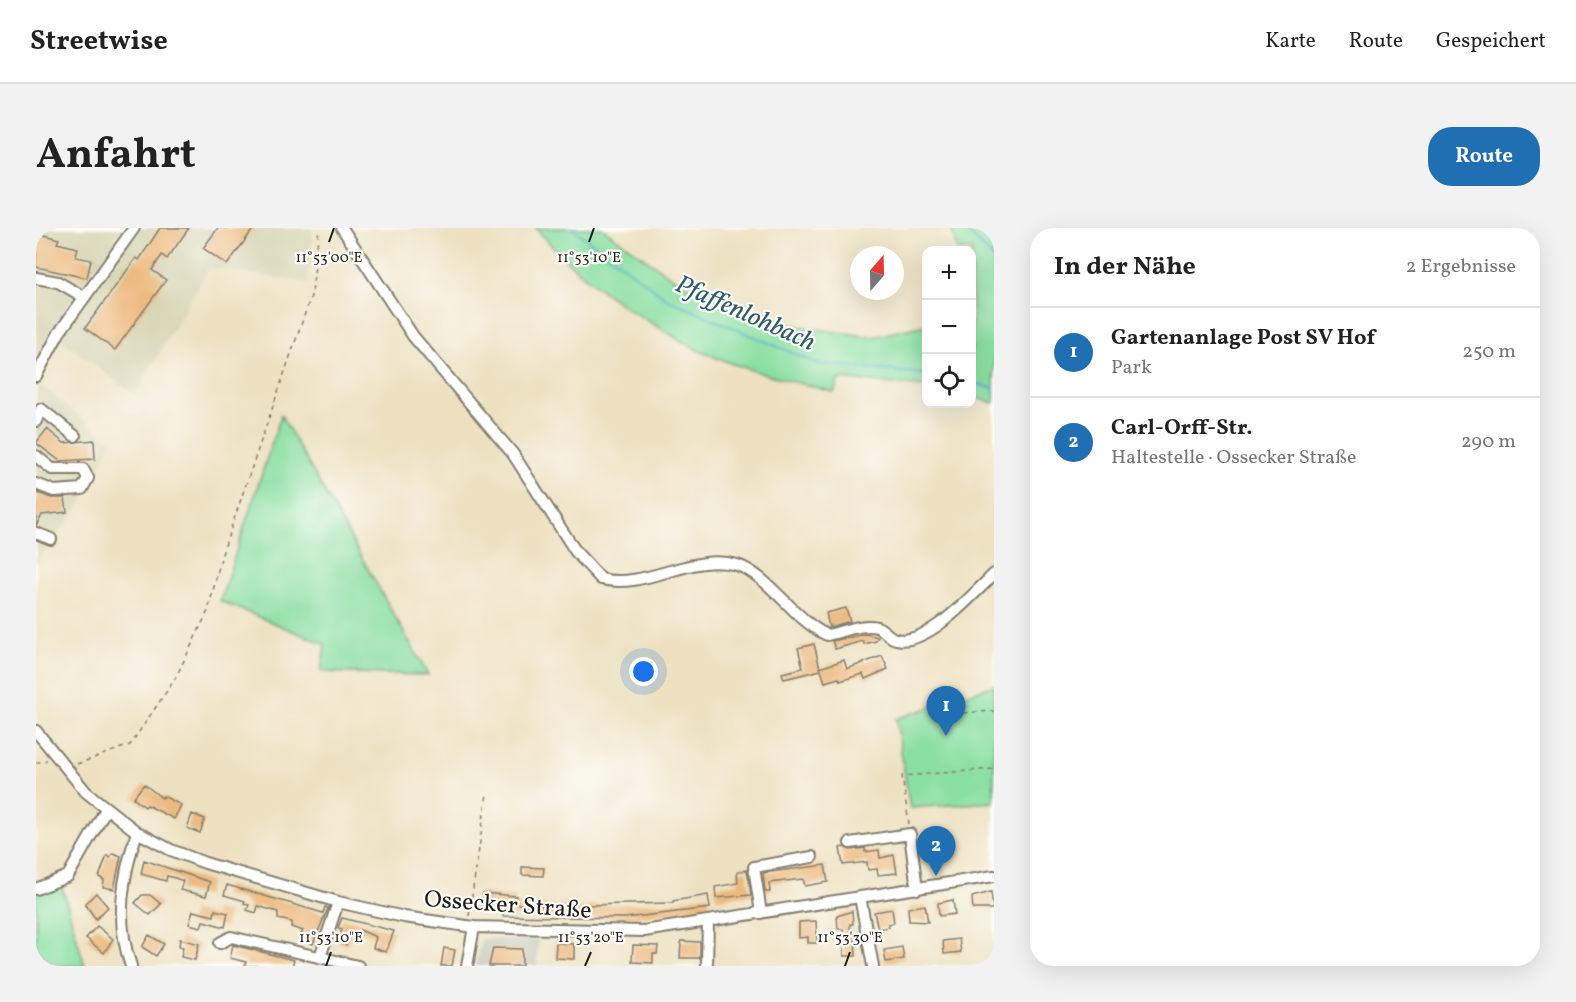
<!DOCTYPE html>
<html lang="de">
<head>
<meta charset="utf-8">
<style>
  :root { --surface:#fff; --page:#f2f2f2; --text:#222; --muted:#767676; --line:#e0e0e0; --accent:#1f6fb2 }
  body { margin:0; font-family:Vollkorn,serif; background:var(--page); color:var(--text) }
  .controls { position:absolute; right:18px; top:18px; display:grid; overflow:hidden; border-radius:12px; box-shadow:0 6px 24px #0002 }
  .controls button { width:54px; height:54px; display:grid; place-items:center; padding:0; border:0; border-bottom:2px solid var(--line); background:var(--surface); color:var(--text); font:30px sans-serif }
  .compass { position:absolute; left:814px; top:18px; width:54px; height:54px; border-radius:50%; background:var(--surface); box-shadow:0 6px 24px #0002; rotate:20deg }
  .you { position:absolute; left:608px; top:444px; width:21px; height:21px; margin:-15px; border:4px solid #fff; border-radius:50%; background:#1a73e8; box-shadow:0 0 0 9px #1a73e833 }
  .badge { display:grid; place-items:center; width:39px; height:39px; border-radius:50%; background:var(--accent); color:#fff; font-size:20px; font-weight:700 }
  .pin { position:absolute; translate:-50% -50px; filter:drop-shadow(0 2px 3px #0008) }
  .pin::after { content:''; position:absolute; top:32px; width:21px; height:18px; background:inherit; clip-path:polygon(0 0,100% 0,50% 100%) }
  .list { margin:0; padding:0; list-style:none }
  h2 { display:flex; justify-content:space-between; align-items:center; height:78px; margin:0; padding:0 24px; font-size:26px }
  h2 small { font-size:20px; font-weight:400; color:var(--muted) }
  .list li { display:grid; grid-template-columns:39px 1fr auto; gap:18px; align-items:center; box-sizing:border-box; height:90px; padding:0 24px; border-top:2px solid var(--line) }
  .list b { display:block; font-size:22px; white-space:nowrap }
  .list p { margin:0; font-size:20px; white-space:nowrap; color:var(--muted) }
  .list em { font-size:20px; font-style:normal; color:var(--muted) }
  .icon { flex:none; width:33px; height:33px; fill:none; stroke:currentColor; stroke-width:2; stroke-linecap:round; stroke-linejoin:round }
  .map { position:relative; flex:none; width:958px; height:738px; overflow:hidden; border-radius:24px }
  header { display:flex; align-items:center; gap:36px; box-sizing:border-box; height:84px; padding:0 30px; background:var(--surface); border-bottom:2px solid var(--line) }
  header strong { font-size:28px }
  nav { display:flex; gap:33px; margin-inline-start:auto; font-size:21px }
  .intro { display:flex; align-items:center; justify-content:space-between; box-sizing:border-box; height:144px; padding:0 36px }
  h1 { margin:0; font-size:42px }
  .button { padding:15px 27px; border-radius:24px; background:var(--accent); color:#fff; font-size:21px; font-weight:700 }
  main { display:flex; gap:36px; padding:0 36px }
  aside { flex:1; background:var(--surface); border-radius:24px; box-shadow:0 6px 24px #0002 }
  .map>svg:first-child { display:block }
</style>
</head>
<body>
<header>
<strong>Streetwise</strong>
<nav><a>Karte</a><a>Route</a><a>Gespeichert</a></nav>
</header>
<div class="intro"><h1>Anfahrt</h1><a class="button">Route</a></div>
<main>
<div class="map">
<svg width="958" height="738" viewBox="0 0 958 738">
  <rect width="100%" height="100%" fill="#fdfcf7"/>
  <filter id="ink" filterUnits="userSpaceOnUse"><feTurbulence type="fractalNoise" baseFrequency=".0167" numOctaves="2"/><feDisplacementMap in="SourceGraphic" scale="12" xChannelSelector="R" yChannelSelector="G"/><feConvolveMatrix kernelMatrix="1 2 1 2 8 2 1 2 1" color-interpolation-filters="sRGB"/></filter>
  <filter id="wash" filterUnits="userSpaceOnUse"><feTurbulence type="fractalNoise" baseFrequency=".008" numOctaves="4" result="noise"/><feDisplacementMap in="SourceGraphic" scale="24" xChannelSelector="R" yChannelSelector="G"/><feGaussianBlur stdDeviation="1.35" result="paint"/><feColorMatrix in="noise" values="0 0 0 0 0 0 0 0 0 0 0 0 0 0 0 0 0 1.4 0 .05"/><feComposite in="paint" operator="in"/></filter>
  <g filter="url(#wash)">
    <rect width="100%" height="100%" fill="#ede1c1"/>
    <!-- built -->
    <path fill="#d8d5b5" d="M 0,0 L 276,0 L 272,55 L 173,39 L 99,167 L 15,104 L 0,129 Z
      M 0,154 L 76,214 L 44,277 L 0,334 Z"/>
    <!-- industrial -->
    <path fill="#c4c6b9" d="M 446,711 L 502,712 L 501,738 L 439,738 Z"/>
    <!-- green -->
    <path fill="#8adfa2" stroke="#537e5f" stroke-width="1.5" d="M 500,0 L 566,0 L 644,55 L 753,97 L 836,109 L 890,97 L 890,159 L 803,151 L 798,164 C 755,153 712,143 671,126 C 656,120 641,110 627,102 C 575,72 539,46 500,0 Z
      M 912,0 L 958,0 L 958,175 L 936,169 L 936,22 L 921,22 L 917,4 Z
      M 245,187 L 392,447 L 285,444 L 289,416 L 184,373 Z
      M 958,457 L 958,574 L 874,580 L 860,491 Z
      M 26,659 L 49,738 L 17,738 L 0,722 L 0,666 Z"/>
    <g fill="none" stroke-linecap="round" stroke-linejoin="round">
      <!-- stream -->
      <path stroke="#46abc6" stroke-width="2" d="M 536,0 L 633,72 L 782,136 L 891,146
        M 928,0 L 958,31
        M 936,155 L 958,160"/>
    </g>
    <g id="blocks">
      <!-- building -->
      <path fill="#edb97f" d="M 124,0 L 153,0 L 131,31 L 126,27 L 116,42 L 130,52 L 79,122 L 49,100 L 100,30 L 103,32 Z
        M 182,0 L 218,0 L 191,37 L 167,20 Z
        M 4,6 L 23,11 L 21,15 L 42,20 L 40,29 L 55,32 L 51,50 L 0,39 L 0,21 Z
        M 11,201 L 28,215 L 58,212 L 59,231 L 24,233 L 0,215 Z
        M 0,264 L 15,270 L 29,270 L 31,284 L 6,287 L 0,298 Z
        M 810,380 L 814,393 L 793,399 L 790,385 Z
        M 830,406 L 842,409 L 840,413 L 828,416 L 827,413 L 799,421 L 796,413 Z
        M 778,416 L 784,440 L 808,432 L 811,441 L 846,428 L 852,441 L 829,451 L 827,446 L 804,453 L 803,450 L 789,454 L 785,442 L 748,451 L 746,445 L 767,440 L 762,420 Z
        M 108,556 L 126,570 L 127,568 L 145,577 L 138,591 L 111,577 L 109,579 L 97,570 Z
        M 156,586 L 169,591 L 164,605 L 151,600 Z
        M 808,619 L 815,622 L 829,620 L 829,624 L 843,622 L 844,630 L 858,627 L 861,645 L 842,647 L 841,641 L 832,642 L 831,634 L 807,637 L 804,620 Z
        M 77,625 L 85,628 L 78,661 L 67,659 L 68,652 L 63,649 L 71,627 L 74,629 Z
        M 108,632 L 174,654 L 170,668 L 144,662 L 147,653 L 139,650 L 131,648 L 130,653 L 105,646 Z
        M 789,637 L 792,654 L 769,658 L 767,651 L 733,655 L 734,664 L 729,664 L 727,645 Z
        M 486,639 L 508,640 L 507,648 L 486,647 Z
        M 711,642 L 715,667 L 680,670 L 679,659 L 702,655 L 701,644 Z
        M 191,657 L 287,685 L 289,679 L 292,680 L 277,716 L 270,713 L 271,708 L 265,706 L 267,703 L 255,699 L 256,694 L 242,691 L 242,684 L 222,678 L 220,685 L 211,682 L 213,677 L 208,675 L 209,673 L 188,667 Z
        M 955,664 L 957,681 L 937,681 L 936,669 Z
        M 60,665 L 72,679 L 60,691 L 49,676 Z
        M 447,665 L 480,668 L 479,676 L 551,680 L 551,677 L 637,675 L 637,673 L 672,667 L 674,680 L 589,690 L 467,688 L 467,680 L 446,679 Z
        M 106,667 L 114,667 L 125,676 L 114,687 L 99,675 Z
        M 917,672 L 919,686 L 903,688 L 902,675 Z
        M 889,677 L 892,694 L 873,693 L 872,680 Z
        M 856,681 L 858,695 L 852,696 L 853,699 L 842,701 L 838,684 Z
        M 179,682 L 192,685 L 189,699 L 167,693 L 165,699 L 153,696 L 157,683 L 178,688 Z
        M 816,683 L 817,696 L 814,696 L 815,712 L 819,712 L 820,728 L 808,728 L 807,701 L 802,701 L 801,688 Z
        M 306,690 L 358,703 L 350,724 L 337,720 L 340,709 L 324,702 L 323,707 L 316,704 L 310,717 L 302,714 L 306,701 L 302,700 Z
        M 780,693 L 781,715 L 772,715 L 772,709 L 763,710 L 763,694 Z
        M 61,698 L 77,711 L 68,725 L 50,710 Z
        M 113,707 L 128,716 L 120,728 L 106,719 Z
        M 144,711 L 163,716 L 159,732 L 145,729 L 147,719 L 143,718 Z
        M 923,711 L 925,724 L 908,726 L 907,713 Z
        M 645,713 L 664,714 L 664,730 L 644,730 Z
        M 520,715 L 538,716 L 538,731 L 519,730 Z
        M 197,717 L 258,732 L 256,738 L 209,738 L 210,734 L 194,730 Z
        M 597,717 L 622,718 L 621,726 L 617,726 L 617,735 L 596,734 Z
        M 866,719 L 868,731 L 850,734 L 848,722 Z
        M 408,720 L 419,722 L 416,738 L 405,738 Z
        M 457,720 L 486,721 L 486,738 L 453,738 Z"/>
    </g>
  </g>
  <g filter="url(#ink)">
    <use href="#blocks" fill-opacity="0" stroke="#847e6e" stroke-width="1.5"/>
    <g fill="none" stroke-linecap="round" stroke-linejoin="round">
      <defs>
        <path id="minor" d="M 306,0 L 377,108 L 477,226 L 540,324 L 565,351 C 611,362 655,324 701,337 C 734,348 758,392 791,407 C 806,404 826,395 841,399 C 849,402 853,410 860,411 C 891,419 938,365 958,346
          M 0,50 L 22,54 L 48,69
          M 0,148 L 23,105 L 98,0
          M 0,193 L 5,181 L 39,208
          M 0,228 L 16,241 L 47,241 L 52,250 L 46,261 L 18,263 L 0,256
          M 0,305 L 15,311
          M 0,503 L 50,564 L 101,604 L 135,622 L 169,635 L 302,674 L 368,689 L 438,699 L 608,703 L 958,648
          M 814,615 L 874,606 L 881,661
          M 0,661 L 32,648 L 70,581
          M 824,669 L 837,738
          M 725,685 L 718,639 L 776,629
          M 184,715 L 195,709 L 322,738
          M 284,729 L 302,674
          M 95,738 C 79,692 86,650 101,604
          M 431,738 L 438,699
          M 671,738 L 672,693"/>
      </defs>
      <!-- minor casing -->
      <use href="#minor" stroke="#847e6e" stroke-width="14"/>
      <!-- path -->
      <path stroke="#847e6e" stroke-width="1.5" stroke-dasharray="4.5 4.5" stroke-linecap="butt" d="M 910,486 L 958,483
        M 0,535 L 11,532
        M 41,536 L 94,517 L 139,451 L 172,383 L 186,326 L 276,65 L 283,0
        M 873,596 L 866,548 L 958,541
        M 433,688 L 451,566
        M 0,727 L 12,738"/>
      <!-- minor -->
      <use href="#minor" stroke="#fff" stroke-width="10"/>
    </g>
  </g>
  <!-- ticks -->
  <path fill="none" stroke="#1c1c1c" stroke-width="2" d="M 293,14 L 298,0M 553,14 L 558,0M 290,738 L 295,724M 549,738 L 555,724M 809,738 L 814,724"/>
  <g text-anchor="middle" stroke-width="4.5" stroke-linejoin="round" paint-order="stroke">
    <!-- street labels -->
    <g font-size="24" fill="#1c1c1c" stroke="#fdfcf7">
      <text transform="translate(472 676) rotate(4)" y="8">Ossecker Straße</text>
    </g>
    <!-- water labels -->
    <g font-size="26" font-style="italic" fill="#2f5c68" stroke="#fdfcf7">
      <text transform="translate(710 84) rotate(24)" y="9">Pfaffenlohbach</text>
    </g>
  </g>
  <g font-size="15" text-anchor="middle" fill="#1c1c1c" stroke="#fdfcf7" stroke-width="4.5" stroke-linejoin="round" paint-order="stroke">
    <text x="293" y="34">11°53'00"E</text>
    <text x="553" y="34">11°53'10"E</text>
    <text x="295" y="714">11°53'10"E</text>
    <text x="555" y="714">11°53'20"E</text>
    <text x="814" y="714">11°53'30"E</text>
  </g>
</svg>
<div class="controls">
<button>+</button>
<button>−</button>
<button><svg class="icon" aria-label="locate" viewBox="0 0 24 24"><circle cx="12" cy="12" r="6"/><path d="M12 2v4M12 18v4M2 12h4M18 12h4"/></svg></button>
</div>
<svg class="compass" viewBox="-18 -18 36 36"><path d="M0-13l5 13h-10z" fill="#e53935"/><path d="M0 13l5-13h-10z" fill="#767676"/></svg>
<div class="you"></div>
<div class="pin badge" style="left:910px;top:508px">1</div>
<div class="pin badge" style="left:900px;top:648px">2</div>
</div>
<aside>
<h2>In der Nähe<small>2 Ergebnisse</small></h2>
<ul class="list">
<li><span class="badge">1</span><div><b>Gartenanlage Post SV Hof</b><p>Park</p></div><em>250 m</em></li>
<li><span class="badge">2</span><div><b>Carl-Orff-Str.</b><p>Haltestelle · Ossecker Straße</p></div><em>290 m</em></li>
</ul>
</aside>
</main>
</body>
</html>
